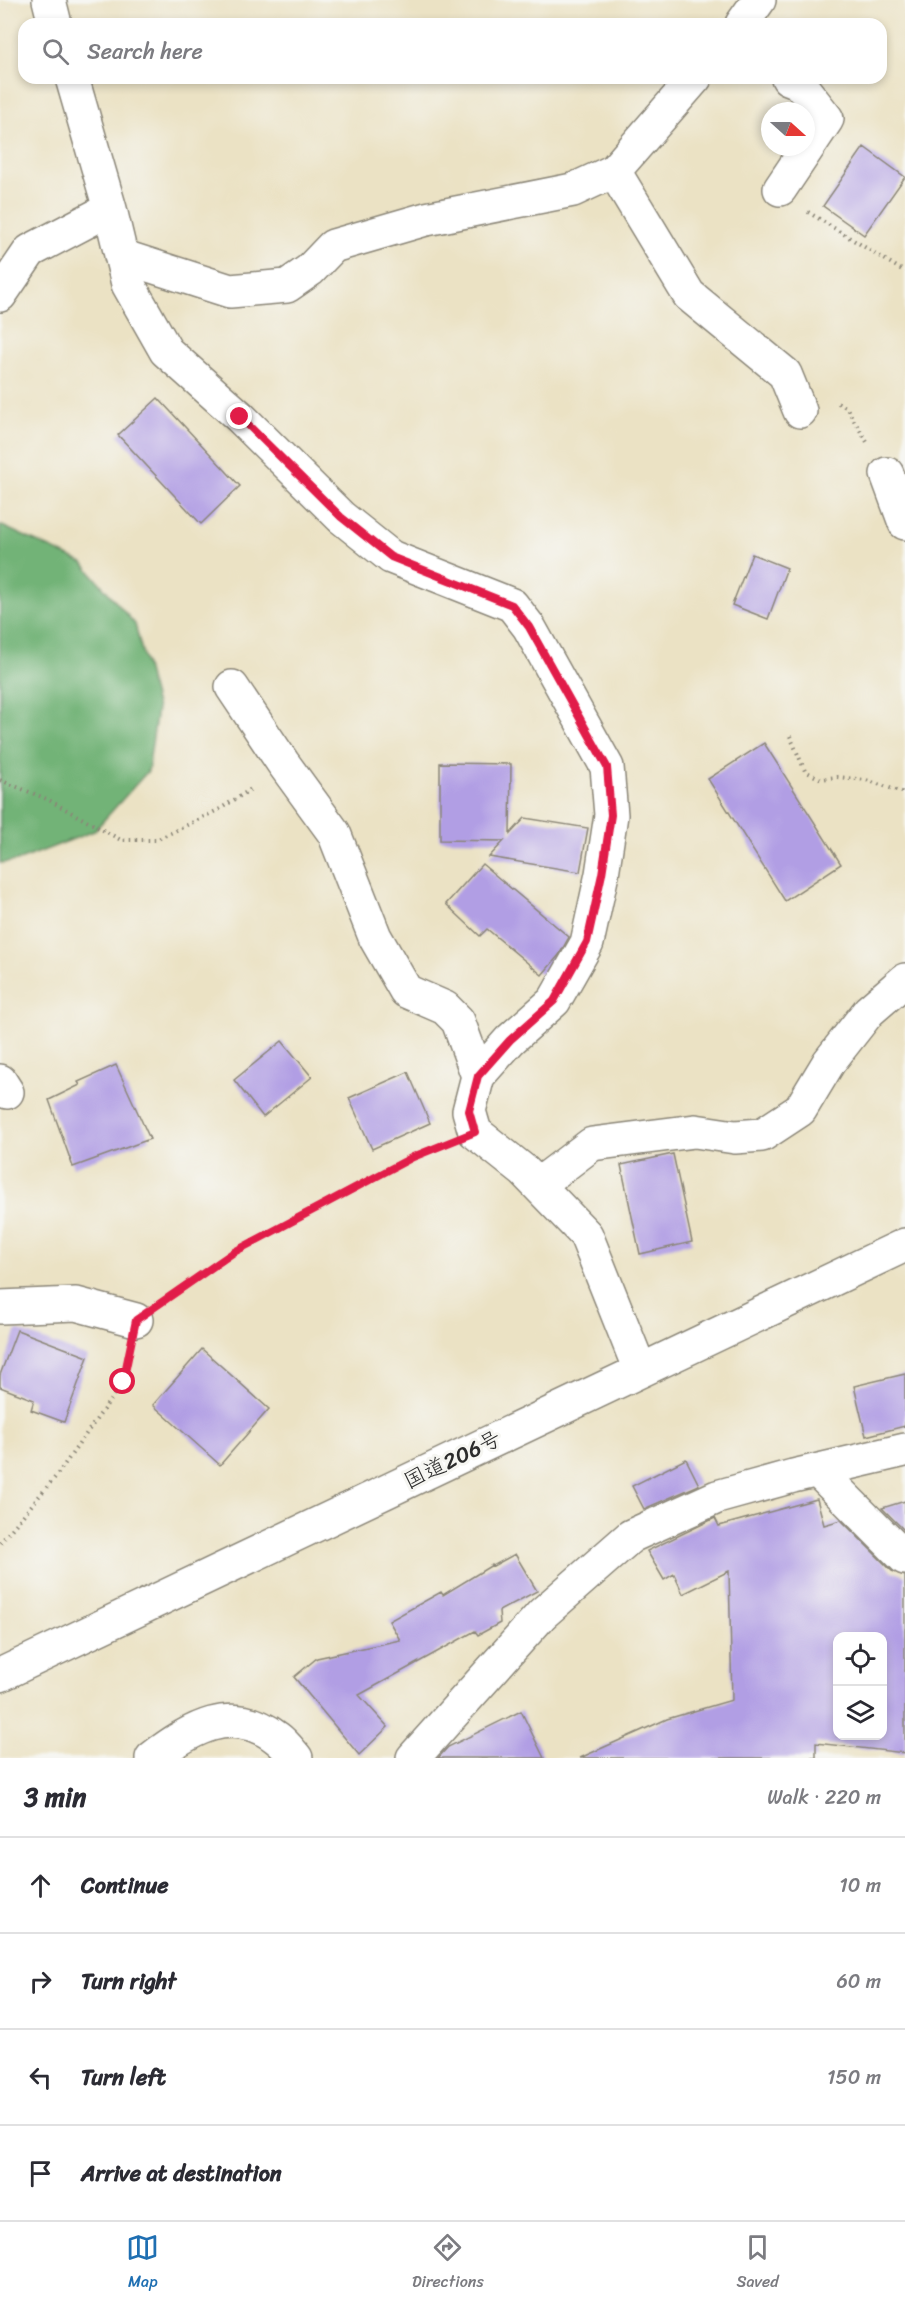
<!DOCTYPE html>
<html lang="en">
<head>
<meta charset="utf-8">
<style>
  :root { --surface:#fff; --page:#f2f2f3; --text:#2b2b33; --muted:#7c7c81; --line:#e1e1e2; --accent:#1f6fb2 }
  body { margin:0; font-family:Sriracha,"Klee One",sans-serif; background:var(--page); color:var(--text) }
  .controls { position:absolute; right:18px; bottom:18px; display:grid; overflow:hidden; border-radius:12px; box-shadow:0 3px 9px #0003 }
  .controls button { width:54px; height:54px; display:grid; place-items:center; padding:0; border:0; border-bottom:2px solid var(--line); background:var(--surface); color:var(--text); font:30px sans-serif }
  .compass { position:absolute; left:761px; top:102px; width:54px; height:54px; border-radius:50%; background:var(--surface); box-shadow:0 3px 9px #0003; rotate:111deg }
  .stop { position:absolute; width:18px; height:18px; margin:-14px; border:4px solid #e11d48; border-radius:50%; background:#fff }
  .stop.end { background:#e11d48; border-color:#fff; box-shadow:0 2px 6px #0008 }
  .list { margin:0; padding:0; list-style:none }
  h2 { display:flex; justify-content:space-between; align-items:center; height:78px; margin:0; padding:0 24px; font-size:26px }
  h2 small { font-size:20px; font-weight:400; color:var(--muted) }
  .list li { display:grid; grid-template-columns:39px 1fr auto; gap:18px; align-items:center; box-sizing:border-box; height:96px; padding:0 24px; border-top:2px solid var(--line) }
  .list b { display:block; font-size:22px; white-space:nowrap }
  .list em { font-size:20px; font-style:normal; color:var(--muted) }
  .icon { flex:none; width:33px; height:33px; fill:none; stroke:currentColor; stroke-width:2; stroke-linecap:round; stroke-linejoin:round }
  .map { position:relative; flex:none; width:905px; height:1758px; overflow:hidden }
  .search { position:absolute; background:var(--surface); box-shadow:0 3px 9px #0003; left:18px; right:18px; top:18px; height:66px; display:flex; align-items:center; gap:15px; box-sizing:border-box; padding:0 21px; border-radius:18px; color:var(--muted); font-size:22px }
  .sheet { height:462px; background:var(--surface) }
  nav { display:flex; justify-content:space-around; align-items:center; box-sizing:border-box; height:84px; border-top:2px solid var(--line); background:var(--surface); font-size:16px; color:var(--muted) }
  nav a { display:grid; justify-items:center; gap:3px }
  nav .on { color:var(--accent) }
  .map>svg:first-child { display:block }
</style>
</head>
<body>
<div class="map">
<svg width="905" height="1758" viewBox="0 0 905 1758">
  <rect width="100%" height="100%" fill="#f6f6f2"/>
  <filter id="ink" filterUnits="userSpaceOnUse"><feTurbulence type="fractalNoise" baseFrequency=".0167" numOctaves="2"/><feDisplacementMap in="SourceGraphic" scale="12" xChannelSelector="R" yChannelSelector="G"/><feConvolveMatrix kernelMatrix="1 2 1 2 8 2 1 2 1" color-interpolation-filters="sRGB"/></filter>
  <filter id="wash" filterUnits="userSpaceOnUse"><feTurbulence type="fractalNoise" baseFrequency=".008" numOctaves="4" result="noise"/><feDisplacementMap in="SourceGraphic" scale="24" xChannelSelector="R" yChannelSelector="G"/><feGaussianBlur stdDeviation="1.35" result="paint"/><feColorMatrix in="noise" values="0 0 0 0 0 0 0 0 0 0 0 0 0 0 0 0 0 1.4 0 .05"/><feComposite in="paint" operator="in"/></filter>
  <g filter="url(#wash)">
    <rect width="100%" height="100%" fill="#ebe2c4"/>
    <!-- forest -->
    <path fill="#72b377" stroke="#4e6f51" stroke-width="1.5" d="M 0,525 L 83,563 L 135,624 L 157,709 L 148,771 L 94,831 L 17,861 L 0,863 Z"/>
    <g id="blocks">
      <!-- building -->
      <path fill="#b19ee4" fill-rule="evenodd" d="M 864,147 L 905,177 L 864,235 L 823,206 Z
        M 158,398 L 240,486 L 201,524 L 118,435 Z
        M 752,554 L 787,568 L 768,619 L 732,605 Z
        M 764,743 L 841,864 L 785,901 L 708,779 Z
        M 440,763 L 511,764 L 510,834 L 525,818 L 588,828 L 580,872 L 489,857 L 504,841 L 440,840 Z
        M 482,864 L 569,937 L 559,955 L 542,975 L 487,929 L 480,936 L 446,904 Z
        M 282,1041 L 312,1077 L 263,1117 L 234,1080 Z
        M 116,1065 L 150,1139 L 73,1167 L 49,1100 L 80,1085 L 78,1082 Z
        M 408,1072 L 430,1123 L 372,1149 L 349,1098 Z
        M 673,1154 L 692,1242 L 640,1254 L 621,1165 Z
        M 17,1330 L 88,1357 L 64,1422 L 31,1410 L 34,1400 L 0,1387 L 0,1375 Z
        M 202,1349 L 269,1409 L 220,1465 L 153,1405 Z
        M 905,1374 L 905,1426 L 866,1436 L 854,1386 Z
        M 686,1459 L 699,1485 L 644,1509 L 632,1486 Z
        M 817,1499 L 824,1525 L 841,1520 L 892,1571 L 905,1576 L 905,1753 L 816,1743 L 816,1758 L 580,1758 L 667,1719 L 732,1700 L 729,1571 L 683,1594 L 674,1574 L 664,1580 L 647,1551 L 715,1518 L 719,1526 ZM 837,1636 L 882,1636 L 882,1736 L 837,1736 Z
        M 905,1501 L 905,1531 L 882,1508 Z
        M 515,1554 L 537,1591 L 499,1611 L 500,1623 L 478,1635 L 475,1631 L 359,1695 L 388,1727 L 359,1755 L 294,1677 L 317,1658 L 400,1640 L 389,1621 L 441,1592 L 443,1595 L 492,1565 L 493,1566 Z
        M 521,1711 L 544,1758 L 438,1758 L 448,1747 Z"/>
    </g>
  </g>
  <g filter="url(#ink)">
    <use href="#blocks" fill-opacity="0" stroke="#8b8678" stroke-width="1.5"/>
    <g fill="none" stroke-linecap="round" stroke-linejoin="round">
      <defs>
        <path id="street" d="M 49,0 L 55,24
          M 742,24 L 759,0
          M 72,78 L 110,209 L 128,284 L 166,351 L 240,417 L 341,517 L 391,557 L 512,605 L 529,627 L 607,767 L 611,815 L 602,874 L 587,943 L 554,1001 L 510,1040 L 478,1076 L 469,1111 L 475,1132 L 524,1171 L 586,1235 L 640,1370
          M 614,171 L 689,295 L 785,374 L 800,411
          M 780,189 L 827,119 L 798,82 L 788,78
          M 121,256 L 230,291 L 287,286 L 310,270 L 333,246 L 426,219 L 573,190 L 614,171 L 695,78
          M 0,295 L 30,251 L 110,209
          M 887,474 L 905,523
          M 232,687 L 283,763 L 334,833 L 375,937 L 406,991 L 445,1008 L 458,1021 L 478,1076
          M 0,1081 L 7,1092
          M 538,1185 L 592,1144 L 695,1131 L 735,1137 L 762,1135 L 800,1110 L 829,1062 L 869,1011 L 905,980
          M 0,1307 L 76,1304 L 136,1320
          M 818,1471 L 905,1558
          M 152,1758 C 190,1729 232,1703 277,1738 C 284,1743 290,1751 296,1758
          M 413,1758 L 542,1614 L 631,1536 L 717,1497 L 793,1476 L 905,1450"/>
        <path id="highway" d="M 0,1675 L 905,1245"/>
      </defs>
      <!-- street casing -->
      <use href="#street" stroke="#8b8678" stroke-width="36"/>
      <!-- highway casing -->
      <use href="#highway" stroke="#8b8678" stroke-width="36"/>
      <!-- path -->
      <path stroke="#8b8678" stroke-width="4" stroke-dasharray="1.5 4.5" stroke-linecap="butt" d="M 808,212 L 905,272
        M 838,403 L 846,407 L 867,442
        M 790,736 L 805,771 L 821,779 L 837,777 L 866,780 L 905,793
        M 0,780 L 47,799 L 121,840 L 156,840 L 220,809 L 254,787
        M 167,1298 L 234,1252 L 413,1157 L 441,1146
        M 0,1543 L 57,1475 L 123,1382 L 128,1357"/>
      <!-- street -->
      <use href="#street" stroke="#fff" stroke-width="33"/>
      <!-- highway -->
      <use href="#highway" stroke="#fff" stroke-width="33"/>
    </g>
  </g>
  <g fill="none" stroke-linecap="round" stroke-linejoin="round" filter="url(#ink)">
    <!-- route -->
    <path stroke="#e11d48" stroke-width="8" d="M 123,1382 L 136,1320 L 234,1252 L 413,1157 L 475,1132 L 469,1111 L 478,1076 L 510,1040 L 554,1001 L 587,942 L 602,874 L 611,815 L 607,767 L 529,627 L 512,605 L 391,557 L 341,517 L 240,417"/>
  </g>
  <g text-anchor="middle" stroke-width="6" stroke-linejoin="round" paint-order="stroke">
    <!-- street labels -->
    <g font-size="22" fill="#2b2b2b" stroke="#f6f6f2">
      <text transform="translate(452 1459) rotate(-26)" y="8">国道206号</text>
    </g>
  </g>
</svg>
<div class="controls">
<button><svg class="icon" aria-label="locate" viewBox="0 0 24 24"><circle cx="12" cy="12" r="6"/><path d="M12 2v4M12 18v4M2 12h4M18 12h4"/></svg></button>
<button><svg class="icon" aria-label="layers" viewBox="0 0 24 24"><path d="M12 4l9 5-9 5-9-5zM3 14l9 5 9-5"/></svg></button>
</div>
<svg class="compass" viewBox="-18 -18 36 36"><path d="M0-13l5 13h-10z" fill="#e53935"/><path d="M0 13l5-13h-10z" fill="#7c7c81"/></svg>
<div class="stop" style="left:123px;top:1382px"></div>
<div class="stop end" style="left:240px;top:417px"></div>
<div class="search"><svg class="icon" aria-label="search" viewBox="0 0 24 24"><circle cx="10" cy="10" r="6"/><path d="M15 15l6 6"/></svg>Search here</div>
</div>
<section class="sheet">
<h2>3 min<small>Walk · 220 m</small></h2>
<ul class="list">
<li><svg class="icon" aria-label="ahead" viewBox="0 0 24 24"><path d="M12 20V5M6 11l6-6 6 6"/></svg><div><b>Continue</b></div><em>10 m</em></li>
<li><svg class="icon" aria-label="right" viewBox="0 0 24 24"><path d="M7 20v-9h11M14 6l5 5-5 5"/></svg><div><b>Turn right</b></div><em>60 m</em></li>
<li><svg class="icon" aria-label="left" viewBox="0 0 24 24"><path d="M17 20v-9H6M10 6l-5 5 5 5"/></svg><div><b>Turn left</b></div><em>150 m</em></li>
<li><svg class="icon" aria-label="arrive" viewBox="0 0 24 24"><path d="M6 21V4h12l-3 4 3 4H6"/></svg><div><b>Arrive at destination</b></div></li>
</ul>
</section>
<nav>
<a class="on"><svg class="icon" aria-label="map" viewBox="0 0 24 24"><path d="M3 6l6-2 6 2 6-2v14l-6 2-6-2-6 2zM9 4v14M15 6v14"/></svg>Map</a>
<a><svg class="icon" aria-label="directions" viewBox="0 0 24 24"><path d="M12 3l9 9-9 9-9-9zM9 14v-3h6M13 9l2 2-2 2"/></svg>Directions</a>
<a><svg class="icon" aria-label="saved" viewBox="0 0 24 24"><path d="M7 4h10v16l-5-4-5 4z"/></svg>Saved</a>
</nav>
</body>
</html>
